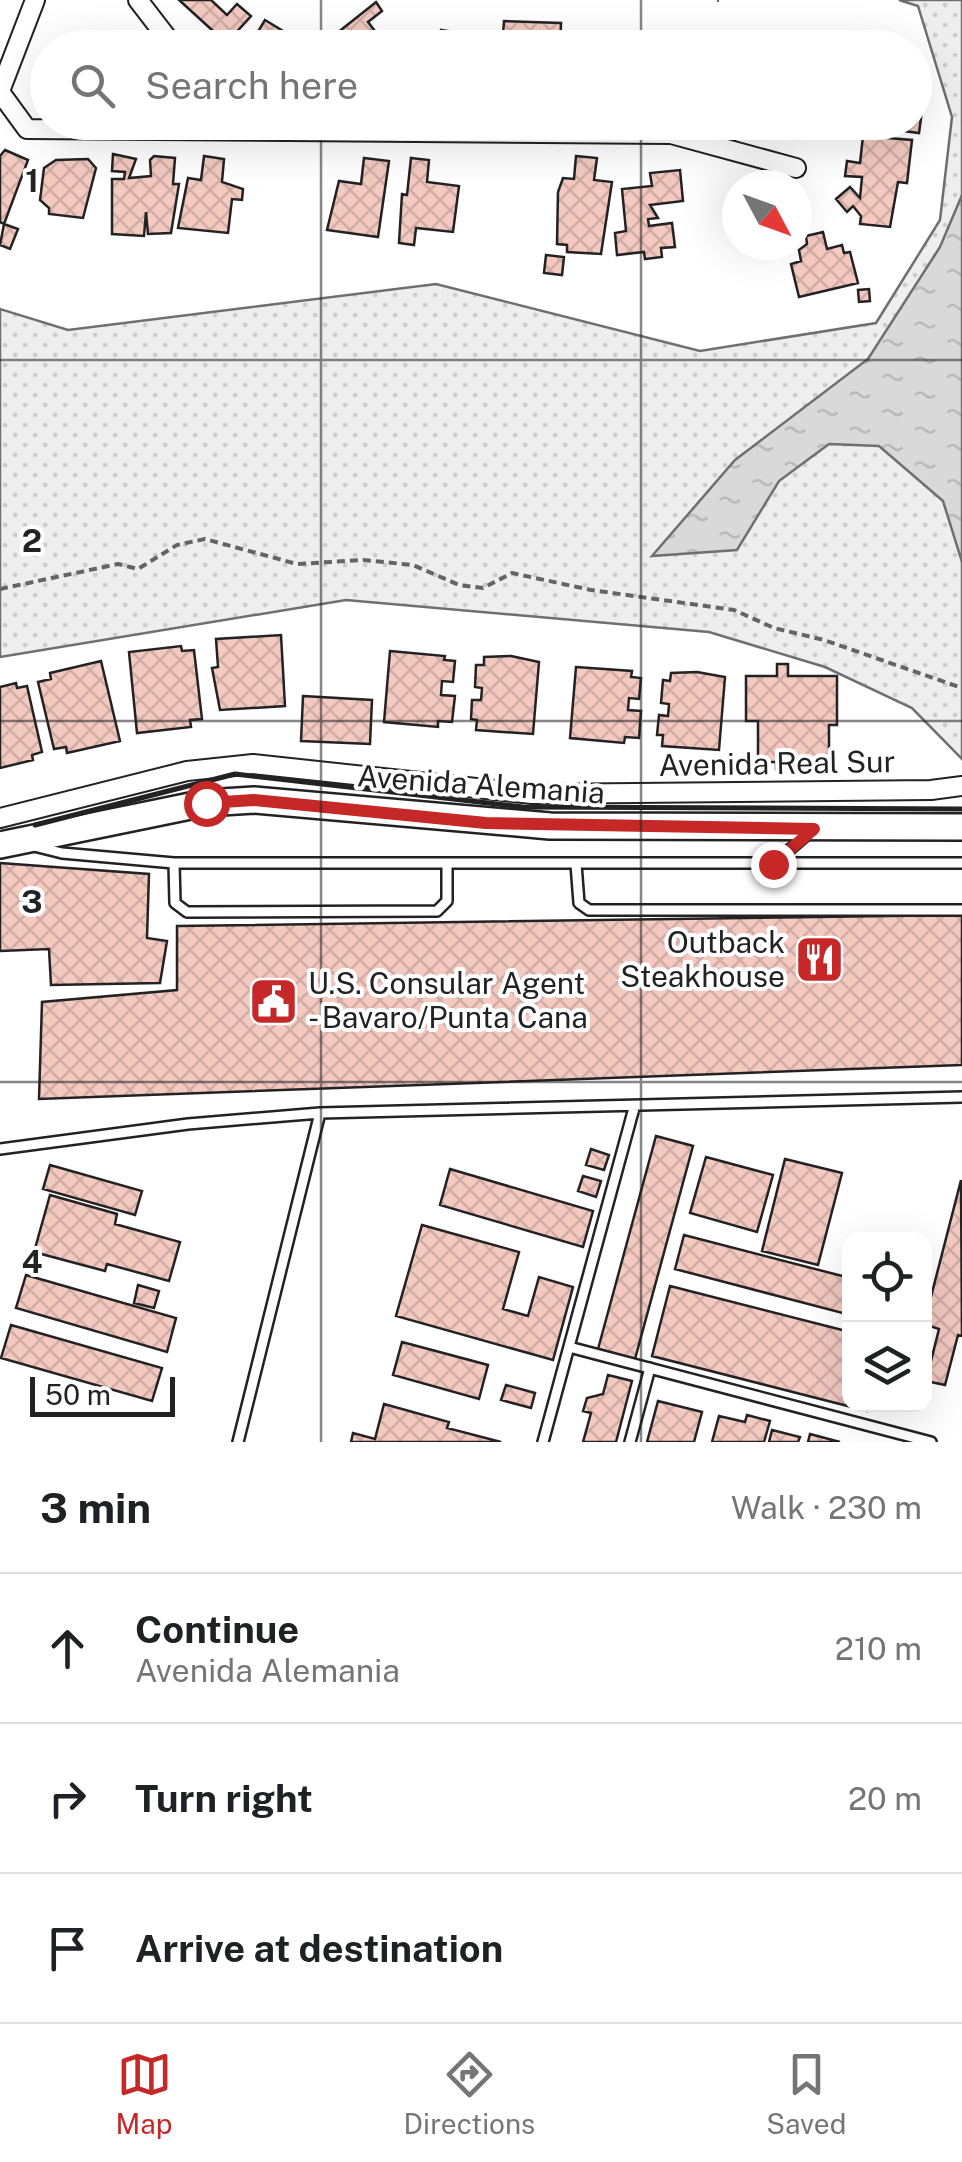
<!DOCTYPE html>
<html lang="en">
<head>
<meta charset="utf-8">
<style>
  :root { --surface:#fff; --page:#f6f6f6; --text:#202124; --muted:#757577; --line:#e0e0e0; --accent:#c62828 }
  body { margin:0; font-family:"Public Sans",sans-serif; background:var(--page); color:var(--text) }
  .controls { position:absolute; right:30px; bottom:30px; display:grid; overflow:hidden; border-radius:20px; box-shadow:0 10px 40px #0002 }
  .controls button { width:90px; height:90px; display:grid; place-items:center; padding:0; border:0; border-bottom:2px solid var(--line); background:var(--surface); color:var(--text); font:50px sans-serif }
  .compass { position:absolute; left:722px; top:170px; width:90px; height:90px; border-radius:50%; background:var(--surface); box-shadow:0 10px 40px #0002; rotate:131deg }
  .scale { position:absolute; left:30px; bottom:25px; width:145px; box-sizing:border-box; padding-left:10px; border:5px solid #222; border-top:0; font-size:28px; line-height:35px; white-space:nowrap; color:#222; -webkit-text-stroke:8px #fff; paint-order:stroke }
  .stop { position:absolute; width:30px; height:30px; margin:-22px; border:8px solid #c62828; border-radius:50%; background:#fff }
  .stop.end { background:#c62828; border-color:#fff; box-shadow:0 2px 10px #0008 }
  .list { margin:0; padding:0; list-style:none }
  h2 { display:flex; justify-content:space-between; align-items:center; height:130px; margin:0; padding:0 40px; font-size:42px }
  h2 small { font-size:32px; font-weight:400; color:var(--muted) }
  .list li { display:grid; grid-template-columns:65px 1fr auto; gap:30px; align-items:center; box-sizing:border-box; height:150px; padding:0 40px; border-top:2px solid var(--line) }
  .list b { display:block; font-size:38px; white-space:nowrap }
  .list p { margin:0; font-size:32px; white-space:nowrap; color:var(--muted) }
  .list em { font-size:32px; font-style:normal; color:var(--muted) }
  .icon { flex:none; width:55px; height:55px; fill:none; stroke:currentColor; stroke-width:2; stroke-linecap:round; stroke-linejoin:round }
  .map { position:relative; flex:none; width:962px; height:1442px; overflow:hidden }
  .search { position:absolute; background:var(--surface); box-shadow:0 10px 40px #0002; left:30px; right:30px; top:30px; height:110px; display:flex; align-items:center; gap:25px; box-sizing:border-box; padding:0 35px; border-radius:55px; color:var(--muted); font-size:38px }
  .sheet { height:580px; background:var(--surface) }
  nav { display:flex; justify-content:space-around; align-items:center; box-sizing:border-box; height:140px; border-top:2px solid var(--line); background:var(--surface); font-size:28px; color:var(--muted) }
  nav a { display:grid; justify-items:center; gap:5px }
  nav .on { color:var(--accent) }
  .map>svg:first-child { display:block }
</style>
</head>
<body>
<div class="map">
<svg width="962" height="1442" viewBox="0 0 962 1442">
  <defs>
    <pattern id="grass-dots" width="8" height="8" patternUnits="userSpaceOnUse" patternTransform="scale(2.5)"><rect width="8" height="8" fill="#eee"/><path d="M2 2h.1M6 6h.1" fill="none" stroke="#ccc" stroke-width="1.8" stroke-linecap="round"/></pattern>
    <pattern id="water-ripples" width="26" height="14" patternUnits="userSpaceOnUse" patternTransform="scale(2.5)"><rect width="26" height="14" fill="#d9d9d9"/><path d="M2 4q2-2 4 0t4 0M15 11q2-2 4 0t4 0" fill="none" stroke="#bababa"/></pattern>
    <pattern id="building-cross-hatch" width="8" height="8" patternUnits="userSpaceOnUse" patternTransform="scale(2.5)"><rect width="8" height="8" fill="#f3c9c0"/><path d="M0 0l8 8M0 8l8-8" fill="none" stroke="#d0aca5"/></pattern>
  </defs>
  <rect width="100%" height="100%" fill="#fff"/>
  <!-- grass -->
  <path fill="url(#grass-dots)" stroke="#6f6f6f" stroke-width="2.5" d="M 899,0 L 962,0 L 962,759 L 912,708 L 825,667 L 709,632 L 346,600 L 0,657 L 0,309 L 68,330 L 436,284 L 700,351 L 876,323 L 940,220 L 952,117 L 918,6 Z"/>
  <!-- water -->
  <path fill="url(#water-ripples)" stroke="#6f6f6f" stroke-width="2.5" d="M 962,195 L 962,562 L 943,501 L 879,446 L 829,444 L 779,481 L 737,550 L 652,556 L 735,460 L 868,359 L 940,247 Z"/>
  <!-- building -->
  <path fill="url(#building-cross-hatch)" stroke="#222" stroke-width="2.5" d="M 179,0 L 211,0 L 227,15 L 237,4 L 251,16 L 222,48 L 214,48 L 205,39 L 212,30 Z
    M 376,2 L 382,11 L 368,22 L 388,48 L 342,48 L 336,34 Z
    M 265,20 L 298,40 L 300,37 L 317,48 L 248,48 Z
    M 504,21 L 561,23 L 560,48 L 502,48 Z
    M 441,30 L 482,36 L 481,48 L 423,48 L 425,34 L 440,36 Z
    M 577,36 L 629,38 L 629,48 L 576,48 Z
    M 790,38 L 806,44 L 805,48 L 787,48 Z
    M 914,110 L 922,111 L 919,133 L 895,130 L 896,122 L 914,122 Z
    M 741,122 L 735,141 L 721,137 L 724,125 L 716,122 Z
    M 863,136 L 912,140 L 907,183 L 898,182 L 890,227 L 860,224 L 861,216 L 853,206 L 847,212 L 836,199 L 850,187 L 860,198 L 862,177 L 845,176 L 847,161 L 860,163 Z
    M 5,150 L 28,160 L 4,224 L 0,222 L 0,156 Z
    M 113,154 L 136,159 L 129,178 L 151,176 L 150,160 L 154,156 L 175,158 L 173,184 L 179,184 L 171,233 L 148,234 L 146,212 L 144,236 L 112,234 L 112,179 L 124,179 L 125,172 L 112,171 Z
    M 204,156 L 224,159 L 222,182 L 243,189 L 242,200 L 232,199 L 228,233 L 178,228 L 188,178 L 201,180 Z
    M 576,156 L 597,158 L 594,180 L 612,182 L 601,254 L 567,252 L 567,245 L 557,244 L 558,192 L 563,178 L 574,179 Z
    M 364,158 L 389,161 L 378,237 L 327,230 L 339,181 L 361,184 Z
    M 411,158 L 429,160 L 427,182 L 459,186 L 453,232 L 416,228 L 414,245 L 399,243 L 402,194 L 407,195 Z
    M 88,159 L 96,168 L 83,218 L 49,214 L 49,208 L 40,200 L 44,168 L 56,160 Z
    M 680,170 L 683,201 L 650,205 L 658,218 L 648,219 L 649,226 L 672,223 L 675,247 L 661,248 L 662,257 L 645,259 L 644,252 L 617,255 L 615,233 L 626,231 L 622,189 L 652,186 L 650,173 Z
    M 4,224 L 18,229 L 10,249 L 0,245 Z
    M 823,232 L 827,249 L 842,245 L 844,253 L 850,252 L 858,283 L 799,297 L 791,264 L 801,261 L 799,250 L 807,244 L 806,236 Z
    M 546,255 L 564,257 L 562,275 L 544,273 Z
    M 869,289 L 870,301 L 859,302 L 858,290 Z
    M 281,635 L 285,706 L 220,710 L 212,668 L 218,667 L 216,639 Z
    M 181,646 L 182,651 L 194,650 L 202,719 L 190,720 L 191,727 L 137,733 L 129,652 Z
    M 390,651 L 445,656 L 444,660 L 455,661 L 453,682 L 442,681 L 441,695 L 455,696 L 452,722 L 438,721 L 438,727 L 384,722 Z
    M 511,656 L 539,662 L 533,734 L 476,730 L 477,720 L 471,719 L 472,700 L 481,700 L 482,688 L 475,687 L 476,665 L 484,665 L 484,657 Z
    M 101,661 L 120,741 L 67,753 L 66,747 L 54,749 L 38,682 L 51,679 L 50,673 Z
    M 777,664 L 788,664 L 788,676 L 837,676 L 837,725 L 829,725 L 829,764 L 776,769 L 776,762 L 758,762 L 758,721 L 746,721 L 746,676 L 777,676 Z
    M 576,667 L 632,671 L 631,677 L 641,678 L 639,699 L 629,698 L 628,710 L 641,711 L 639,738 L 625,737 L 624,743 L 570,738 Z
    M 697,672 L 725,677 L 719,750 L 662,746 L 663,735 L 657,735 L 659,715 L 668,716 L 669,704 L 661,703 L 663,680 L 670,681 L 671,673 Z
    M 16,683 L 17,688 L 27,686 L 42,752 L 32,755 L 33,760 L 0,768 L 0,687 Z
    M 303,696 L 372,700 L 370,744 L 301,741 Z
    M 0,863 L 149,874 L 147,938 L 167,941 L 160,983 L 51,985 L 49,949 L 0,951 Z
    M 962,915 L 962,1065 L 39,1099 L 42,1002 L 177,990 L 177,926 Z
    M 656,1136 L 693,1146 L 635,1359 L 598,1349 Z
    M 591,1149 L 609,1155 L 604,1170 L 586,1165 Z
    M 706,1157 L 773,1175 L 757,1232 L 690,1213 Z
    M 785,1159 L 842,1173 L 818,1265 L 762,1251 Z
    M 50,1165 L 142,1191 L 135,1215 L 43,1189 Z
    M 450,1169 L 593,1211 L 583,1247 L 440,1205 Z
    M 583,1176 L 601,1181 L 596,1197 L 578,1191 Z
    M 961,1180 L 962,1336 L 958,1335 L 945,1385 L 926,1381 L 939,1329 L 924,1324 Z
    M 50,1195 L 117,1214 L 115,1224 L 180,1242 L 169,1281 L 107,1264 L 105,1271 L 34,1252 Z
    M 422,1225 L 519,1252 L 503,1309 L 528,1316 L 539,1277 L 573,1287 L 553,1360 L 396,1316 Z
    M 684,1235 L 850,1278 L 850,1315 L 675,1269 Z
    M 26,1275 L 176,1318 L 167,1352 L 16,1308 Z
    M 138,1285 L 159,1291 L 154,1308 L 134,1303 Z
    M 670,1286 L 850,1332 L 850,1404 L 869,1404 L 867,1411 L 652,1356 Z
    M 11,1325 L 162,1368 L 152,1401 L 1,1358 Z
    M 402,1342 L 488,1365 L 479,1399 L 393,1375 Z
    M 608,1375 L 632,1381 L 616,1442 L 583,1442 L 591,1413 L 583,1411 L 587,1398 L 603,1394 Z
    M 506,1385 L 535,1393 L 531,1408 L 501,1400 Z
    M 658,1401 L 702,1412 L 694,1442 L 647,1442 Z
    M 384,1404 L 449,1422 L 447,1428 L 501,1442 L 351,1442 L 353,1433 L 375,1439 Z
    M 747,1415 L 770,1421 L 764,1442 L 712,1442 L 719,1416 L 745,1422 Z
    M 772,1430 L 800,1437 L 798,1442 L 769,1442 Z
    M 810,1434 L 840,1442 L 808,1442 Z"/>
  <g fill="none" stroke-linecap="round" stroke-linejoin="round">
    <defs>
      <path id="lane" d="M 30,845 L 62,853 L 174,863 L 962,863
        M 174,863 L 175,903 L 187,912 L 437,911 L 447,901 L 447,865
        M 576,864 L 579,903 L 589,910 L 962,910
        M 773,864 L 809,833
        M 0,1149 L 188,1124 L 320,1113 L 962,1097
        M 569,1347 L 931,1442
        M 238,1442 L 320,1113
        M 543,1442 L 634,1108
        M 630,1442 L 650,1368"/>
      <path id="street" d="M 138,0 L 175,48
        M 0,91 L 35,0
        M 0,92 L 27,129 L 671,134 L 796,168
        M 0,818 L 187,771 L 253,764 L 532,794 L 931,790 L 962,786"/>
      <path id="secondary" d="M 0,845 L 205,803 L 254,800 L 550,826 L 962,827"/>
    </defs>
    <!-- lane casing -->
    <use href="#lane" stroke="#222" stroke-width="14"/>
    <!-- street casing -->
    <use href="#street" stroke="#222" stroke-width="22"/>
    <!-- secondary casing -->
    <use href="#secondary" stroke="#222" stroke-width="30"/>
    <!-- path -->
    <path stroke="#646464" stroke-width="4" stroke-dasharray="8 5" stroke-linecap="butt" d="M 717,0 L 719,0
      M 0,589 L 118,564 L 138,569 L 177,545 L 205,539 L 297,564 L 363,560 L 413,565 L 459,585 L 483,588 L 512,573 L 591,590 L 734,610 L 774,628 L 824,640 L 962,688"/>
    <!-- lane -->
    <use href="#lane" stroke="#fff" stroke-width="9"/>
    <!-- street -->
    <use href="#street" stroke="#fff" stroke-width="18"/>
    <!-- secondary -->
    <use href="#secondary" stroke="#fff" stroke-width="25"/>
    <!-- wall -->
    <path stroke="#222" stroke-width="5" d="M 35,825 L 235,774 L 523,807 L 962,809"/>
  </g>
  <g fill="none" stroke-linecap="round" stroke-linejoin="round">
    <!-- route -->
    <path stroke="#c62828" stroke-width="12" d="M 206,803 L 254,800 L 486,823 L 814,829 L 773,864"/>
  </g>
  <!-- grid -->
  <path fill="none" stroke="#222" stroke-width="2.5" stroke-opacity="0.55" d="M 321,0 L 321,48M 641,0 L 641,48M 321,122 L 321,1442M 641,122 L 641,1442M 0,360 L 962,360M 0,721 L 962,721M 0,1082 L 962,1082"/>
  <!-- icons -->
  <defs>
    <symbol id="restaurant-square" viewBox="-11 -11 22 22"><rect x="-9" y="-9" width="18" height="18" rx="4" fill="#c62828" stroke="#fff"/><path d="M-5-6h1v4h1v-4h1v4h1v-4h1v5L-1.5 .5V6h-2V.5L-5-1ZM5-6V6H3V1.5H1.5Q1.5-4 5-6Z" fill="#fff"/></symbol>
    <symbol id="civic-square" viewBox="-11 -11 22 22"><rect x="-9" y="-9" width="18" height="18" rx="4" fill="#c62828" stroke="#fff"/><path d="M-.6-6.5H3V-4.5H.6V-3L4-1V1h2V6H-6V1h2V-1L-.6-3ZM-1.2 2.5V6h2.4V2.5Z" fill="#fff"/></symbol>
  </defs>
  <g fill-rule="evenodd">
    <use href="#restaurant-square" x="792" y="932" width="55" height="55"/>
    <use href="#civic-square" x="246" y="974" width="55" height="55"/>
  </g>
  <g text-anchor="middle" stroke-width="8" stroke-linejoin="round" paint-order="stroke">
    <!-- street labels -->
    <g font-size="30" fill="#222" stroke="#fff">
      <text transform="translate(777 764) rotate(-1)" y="10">Avenida Real Sur</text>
      <text transform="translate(481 785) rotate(4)" y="10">Avenida Alemania</text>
    </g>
    <!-- poi labels -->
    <g font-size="30" fill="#222" stroke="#fff" text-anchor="end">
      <text x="785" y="953">Outback<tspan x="785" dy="34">Steakhouse</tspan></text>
      <text x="308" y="994" text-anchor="start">U.S. Consular Agent<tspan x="308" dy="34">- Bavaro/Punta Cana</tspan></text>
    </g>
  </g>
  <g font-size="32" text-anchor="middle" font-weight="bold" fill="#222" stroke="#fff" stroke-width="8" stroke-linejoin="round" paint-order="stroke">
    <text x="32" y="192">1</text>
    <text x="32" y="552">2</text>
    <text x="32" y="913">3</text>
    <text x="32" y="1273">4</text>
  </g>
</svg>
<div class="controls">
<button><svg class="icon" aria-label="locate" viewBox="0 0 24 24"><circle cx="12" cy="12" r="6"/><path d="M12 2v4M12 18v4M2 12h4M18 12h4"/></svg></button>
<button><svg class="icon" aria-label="layers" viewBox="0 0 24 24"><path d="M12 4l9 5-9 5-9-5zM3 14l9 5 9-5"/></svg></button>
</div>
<svg class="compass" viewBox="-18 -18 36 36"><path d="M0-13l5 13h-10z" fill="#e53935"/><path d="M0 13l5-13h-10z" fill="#757577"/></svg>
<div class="scale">50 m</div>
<div class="stop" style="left:206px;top:803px"></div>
<div class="stop end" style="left:773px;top:864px"></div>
<div class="search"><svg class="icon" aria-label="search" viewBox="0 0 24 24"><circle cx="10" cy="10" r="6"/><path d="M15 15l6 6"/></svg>Search here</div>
</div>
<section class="sheet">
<h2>3 min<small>Walk · 230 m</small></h2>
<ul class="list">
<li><svg class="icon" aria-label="ahead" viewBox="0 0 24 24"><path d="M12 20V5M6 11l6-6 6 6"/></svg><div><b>Continue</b><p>Avenida Alemania</p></div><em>210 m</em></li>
<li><svg class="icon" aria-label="right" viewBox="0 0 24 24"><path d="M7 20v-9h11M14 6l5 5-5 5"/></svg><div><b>Turn right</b></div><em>20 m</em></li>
<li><svg class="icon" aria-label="arrive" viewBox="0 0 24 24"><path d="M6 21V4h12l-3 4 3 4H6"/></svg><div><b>Arrive at destination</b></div></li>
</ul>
</section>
<nav>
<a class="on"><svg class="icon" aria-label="map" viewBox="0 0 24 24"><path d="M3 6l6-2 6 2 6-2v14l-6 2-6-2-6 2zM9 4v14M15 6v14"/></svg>Map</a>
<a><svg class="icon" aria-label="directions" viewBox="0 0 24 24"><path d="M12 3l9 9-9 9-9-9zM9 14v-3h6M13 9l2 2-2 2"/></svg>Directions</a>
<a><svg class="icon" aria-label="saved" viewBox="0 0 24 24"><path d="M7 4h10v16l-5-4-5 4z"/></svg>Saved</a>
</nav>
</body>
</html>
